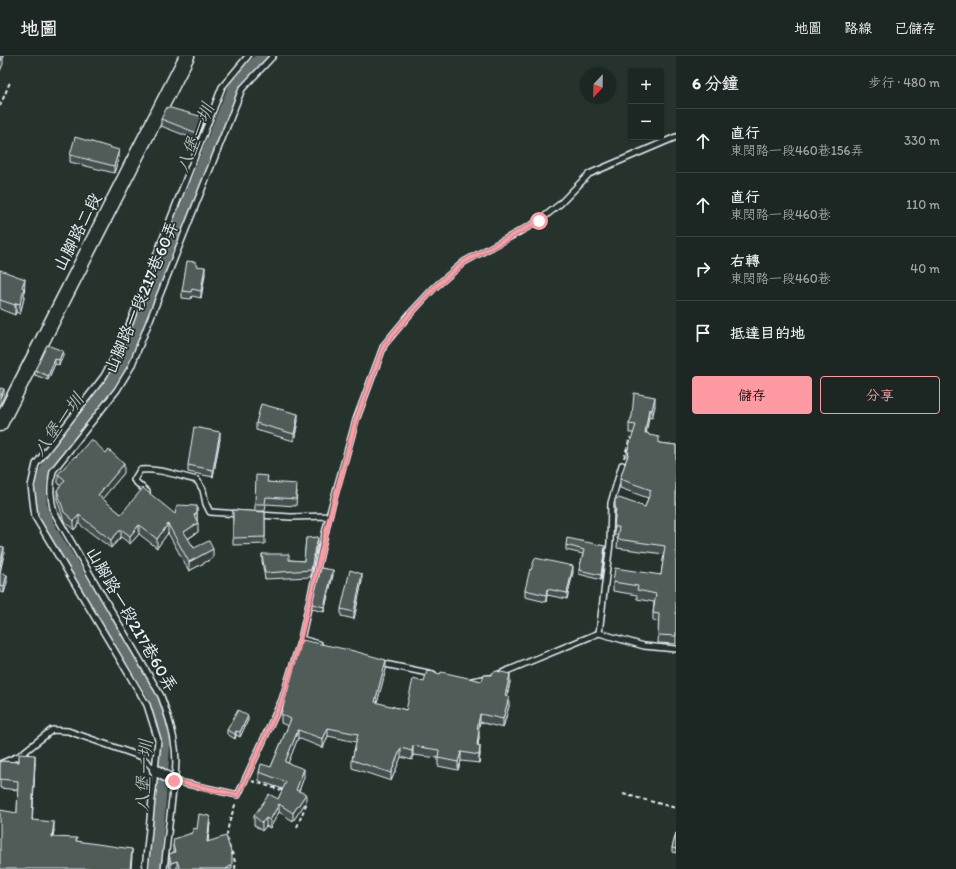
<!DOCTYPE html>
<html lang="zh-TW">
<head>
<meta charset="utf-8">
<style>
  :root { --surface:#1c2622; --page:#252e2a; --text:#f1f3f6; --muted:#a0a5a5; --line:#3a4340; --accent:#ff9aa2 }
  body { margin:0; font-family:Itim,"LXGW WenKai TC",sans-serif; background:var(--page); color:var(--text) }
  .controls { position:absolute; right:12px; top:12px; display:grid; overflow:hidden; border-radius:4px; box-shadow:0 1px 3px #0004 }
  .controls button { width:36px; height:36px; display:grid; place-items:center; padding:0; border:0; border-bottom:1px solid var(--line); background:var(--surface); color:var(--text); font:20px sans-serif }
  .compass { position:absolute; left:580px; top:12px; width:36px; height:36px; border-radius:50%; background:var(--surface); box-shadow:0 1px 3px #0004; rotate:202deg }
  .stop { position:absolute; width:12px; height:12px; margin:-9px; border:3px solid #ff9aa2; border-radius:50%; background:#fff }
  .stop.end { background:#ff9aa2; border-color:#fff; box-shadow:0 1px 4px #0008 }
  .list { margin:0; padding:0; list-style:none }
  h2 { display:flex; justify-content:space-between; align-items:center; height:52px; margin:0; padding:0 16px; font-size:17px }
  h2 small { font-size:13px; font-weight:400; color:var(--muted) }
  .list li { display:grid; grid-template-columns:26px 1fr auto; gap:12px; align-items:center; box-sizing:border-box; height:64px; padding:0 16px; border-top:1px solid var(--line) }
  .list b { display:block; font-size:15px; white-space:nowrap }
  .list p { margin:0; font-size:13px; white-space:nowrap; color:var(--muted) }
  .list em { font-size:13px; font-style:normal; color:var(--muted) }
  .actions { display:flex; gap:8px; padding:12px 16px }
  .actions a { flex:1; padding:9px 0; border:1px solid var(--accent); border-radius:4px; text-align:center; font-size:14px; color:var(--accent) }
  .actions .main { background:var(--accent); color:#111 }
  .icon { flex:none; width:22px; height:22px; fill:none; stroke:currentColor; stroke-width:2; stroke-linecap:round; stroke-linejoin:round }
  .map { position:relative; flex:none; width:676px; height:813px; overflow:hidden }
  header { display:flex; align-items:center; gap:24px; box-sizing:border-box; height:56px; padding:0 20px; background:var(--surface); border-bottom:1px solid var(--line) }
  header strong { font-size:19px }
  nav { display:flex; gap:22px; margin-inline-start:auto; font-size:14px }
  main { display:flex }
  aside { flex:1; background:var(--surface) }
  .map>svg:first-child { display:block }
</style>
</head>
<body>
<header>
<strong>地圖</strong>
<nav><a>地圖</a><a>路線</a><a>已儲存</a></nav>
</header>
<main>
<div class="map">
<svg width="676" height="813" viewBox="0 0 676 813">
  <rect width="100%" height="100%" fill="#26332d"/>
  <filter id="ink" filterUnits="userSpaceOnUse"><feTurbulence type="fractalNoise" baseFrequency=".025" numOctaves="2"/><feDisplacementMap in="SourceGraphic" scale="8" xChannelSelector="R" yChannelSelector="G"/><feConvolveMatrix kernelMatrix="1 2 1 2 8 2 1 2 1" color-interpolation-filters="sRGB"/></filter>
  <g filter="url(#ink)">
    <g fill="none" stroke-linecap="round" stroke-linejoin="round">
      <!-- canal -->
      <path stroke="#636f6d" stroke-width="11" d="M 155,813 L 165,684 L 153,639 L 50,472 L 41,448 L 41,425 L 48,408 L 108,330 L 122,309 L 233,33 L 242,21 L 262,0"/>
      <defs>
        <path id="lane" d="M 147,436 L 134,424 L 140,414 C 159,412 179,420 197,424 L 203,434 L 206,448 L 210,456 L 239,458
          M 259,459 L 291,461 L 329,460
          M 599,577 L 610,487 L 611,447 L 622,409
          M 301,583 L 329,460 L 356,364 L 384,289 L 409,259 L 434,232 L 464,206 L 539,165 L 560,148 L 589,118 L 676,81
          M 380,607 L 433,618
          M 497,619 L 599,577 L 644,590 L 676,593
          M 472,625 L 489,622
          M 0,708 L 19,700 L 52,674 L 68,675 L 142,701 L 155,714
          M 174,725 L 238,739 L 282,644 L 301,583 L 319,588
          M 145,813 L 158,684 L 147,649 L 35,461 L 31,430 L 36,408 L 104,320 L 122,287 L 222,31 L 248,0
          M 164,813 L 174,725 C 180,696 171,667 161,640 L 54,456 C 50,441 50,431 53,415 L 117,334 L 131,311 L 242,33 L 273,0"/>
        <path id="street" d="M 155,714 L 174,725"/>
        <path id="secondary" d="M 0,368 L 187,0"/>
      </defs>
      <!-- lane casing -->
      <use href="#lane" stroke="#e8f1f8" stroke-width="8"/>
      <!-- street casing -->
      <use href="#street" stroke="#e8f1f8" stroke-width="13"/>
      <!-- secondary casing -->
      <use href="#secondary" stroke="#e8f1f8" stroke-width="17"/>
      <!-- path -->
      <path stroke="#e8f1f8" stroke-width="2" stroke-dasharray="4 3" stroke-linecap="butt" d="M 0,50 L 10,26
        M 624,402 L 630,381
        M 252,725 L 284,735
        M 623,738 L 676,752
        M 297,771 L 307,746 L 304,743
        M 235,813 C 237,800 227,792 227,780 C 227,770 233,756 236,746"/>
      <!-- lane -->
      <use href="#lane" stroke="#26332d" stroke-width="5"/>
      <!-- street -->
      <use href="#street" stroke="#26332d" stroke-width="10"/>
      <!-- secondary -->
      <use href="#secondary" stroke="#26332d" stroke-width="14"/>
    </g>
    <!-- wall -->
    <path fill="#454f4d" stroke="#e8f1f8" d="M 161,63 L 203,68 L 197,84 L 161,70 Z
      M 70,99 L 119,101 L 114,117 L 70,106 Z
      M 196,210 L 205,218 L 201,242 L 192,240 L 191,243 L 182,242 L 182,235 Z
      M 0,214 L 25,232 L 24,234 L 24,242 L 20,258 L 16,256 L 15,259 L 0,253 Z
      M 47,289 L 63,300 L 59,309 L 55,308 L 48,324 L 35,319 L 35,314 Z
      M 655,350 L 652,362 L 649,361 L 646,377 L 659,387 L 676,389 L 676,588 L 658,587 L 659,566 L 653,565 L 653,557 L 654,546 L 637,543 L 637,539 L 613,535 L 613,526 L 661,519 L 664,498 L 617,492 L 618,479 L 614,479 L 615,460 L 615,443 L 645,451 L 648,442 L 620,432 L 620,423 L 627,402 L 627,396 L 634,377 L 629,377 L 629,368 L 632,360 Z
      M 298,365 L 294,385 L 256,374 L 256,367 Z
      M 220,383 L 213,421 L 188,416 L 188,409 Z
      M 76,401 L 124,417 L 102,443 L 121,458 L 175,458 L 197,450 L 197,465 L 198,476 L 188,483 L 194,492 L 213,502 L 189,515 L 168,477 L 157,492 L 139,478 L 130,488 L 121,481 L 111,492 L 79,468 L 74,474 L 64,465 L 57,443 L 57,434 L 61,430 L 58,427 L 58,418 Z
      M 268,426 L 297,435 L 296,450 L 266,448 L 265,455 L 255,455 L 255,448 Z
      M 233,454 L 265,456 L 265,488 L 233,489 Z
      M 306,482 L 318,488 L 316,498 L 315,498 L 311,521 L 265,523 L 262,505 L 262,498 L 289,504 L 304,505 Z
      M 566,489 L 605,495 L 601,524 L 579,518 L 579,514 L 583,498 L 566,494 Z
      M 0,490 L 4,498 L 0,516 L 7,526 L 4,537 L 0,536 Z
      M 573,516 L 567,543 L 547,539 L 546,546 L 525,541 L 525,534 Z
      M 333,519 L 324,556 L 312,553 L 312,548 Z
      M 362,525 L 354,563 L 341,560 L 341,553 Z
      M 386,613 L 377,647 L 406,654 L 424,626 L 440,618 L 482,625 L 510,626 L 507,641 L 509,650 L 503,672 L 480,666 L 478,674 L 479,682 L 478,689 L 480,698 L 479,707 L 461,705 L 458,714 L 438,710 L 438,702 L 413,699 L 412,704 L 401,701 L 391,725 L 352,712 L 352,704 L 356,686 L 328,680 L 323,692 L 298,682 L 288,707 L 304,721 L 299,735 L 306,746 L 293,765 L 279,756 L 270,772 L 266,770 L 262,775 L 254,769 L 254,760 L 278,743 L 283,733 L 259,725 L 259,716 L 271,711 L 288,670 L 281,667 L 281,658 Z
      M 248,664 L 240,681 L 236,679 L 235,683 L 227,678 L 227,674 Z
      M 0,705 L 35,707 L 32,764 L 54,774 L 53,781 L 77,785 L 132,801 L 0,813 L 17,757 L 18,734 L 0,732 Z
      M 210,767 L 208,786 L 232,813 L 170,813 L 169,805 L 169,798 L 173,797 L 173,789 L 197,773 Z
      M 676,777 L 676,797 L 672,796 L 672,792 Z"/>
    <!-- shaded-wall -->
    <path fill="#38403e" stroke="#e8f1f8" d="M 3,0 L 3,8 L 0,15 L 0,6 Z
      M 203,61 L 203,68 L 197,84 L 197,77 Z
      M 119,94 L 119,101 L 114,117 L 114,110 Z
      M 205,211 L 205,218 L 201,242 L 201,235 Z
      M 25,223 L 24,242 L 20,258 L 20,248 L 22,231 Z
      M 16,247 L 16,256 L 15,259 L 15,249 Z
      M 63,295 L 63,300 L 59,309 L 59,304 Z
      M 55,303 L 55,308 L 48,324 L 48,320 Z
      M 4,333 L 4,340 L 0,349 L 0,342 Z
      M 655,341 L 655,350 L 652,362 L 652,354 Z
      M 649,353 L 649,361 L 645,385 L 645,377 Z
      M 298,358 L 298,365 L 294,385 L 294,378 Z
      M 220,376 L 220,383 L 213,421 L 213,414 Z
      M 124,408 L 124,417 L 98,448 L 98,439 Z
      M 197,457 L 197,466 L 194,459 Z
      M 79,459 L 79,468 L 74,474 L 74,465 Z
      M 198,467 L 198,476 L 184,485 L 184,476 Z
      M 168,468 L 168,477 L 157,492 L 157,483 Z
      M 139,469 L 139,478 L 130,488 L 130,480 Z
      M 121,473 L 121,481 L 111,492 L 111,484 Z
      M 318,481 L 318,488 L 316,498 L 316,491 Z
      M 605,490 L 605,495 L 601,524 L 601,519 Z
      M 4,491 L 4,498 L 0,517 L 0,510 Z
      M 315,491 L 315,498 L 311,521 L 311,514 Z
      M 213,493 L 213,502 L 189,515 L 189,506 Z
      M 573,510 L 573,516 L 567,543 L 567,537 Z
      M 333,514 L 333,519 L 324,556 L 324,551 Z
      M 362,518 L 362,525 L 354,563 L 354,556 Z
      M 7,519 L 7,526 L 4,537 L 4,530 Z
      M 547,533 L 547,539 L 546,546 L 546,539 Z
      M 386,604 L 386,613 L 375,655 L 375,646 Z
      M 510,618 L 510,626 L 505,649 L 505,640 Z
      M 509,641 L 509,650 L 503,672 L 503,663 Z
      M 480,658 L 480,666 L 477,682 L 477,673 Z
      M 248,660 L 248,664 L 240,681 L 240,676 Z
      M 328,672 L 328,680 L 323,692 L 323,683 Z
      M 298,674 L 298,682 L 285,715 L 285,706 Z
      M 479,674 L 479,682 L 477,698 L 477,689 Z
      M 236,675 L 236,679 L 235,683 L 235,678 Z
      M 413,690 L 413,699 L 412,704 L 412,695 Z
      M 480,690 L 480,698 L 479,707 L 479,699 Z
      M 401,692 L 401,701 L 391,725 L 391,717 Z
      M 461,696 L 461,705 L 458,714 L 458,706 Z
      M 35,699 L 35,707 L 32,772 L 32,764 Z
      M 304,713 L 304,721 L 296,743 L 296,734 Z
      M 306,738 L 306,746 L 293,765 L 293,757 Z
      M 279,748 L 279,756 L 270,772 L 270,764 Z
      M 210,760 L 210,767 L 207,794 L 207,786 Z
      M 266,762 L 266,770 L 262,775 L 262,767 Z
      M 54,766 L 54,774 L 52,789 L 52,781 Z
      M 132,793 L 132,801 L 131,813 L 130,813 Z
      M 177,805 L 177,813 L 171,813 L 171,807 Z
      M 232,809 L 232,813 L 226,813 Z"/>
    <!-- building -->
    <path fill="#505c59" stroke="#e8f1f8" d="M 0,0 L 3,0 L 0,6 Z
      M 167,51 L 203,61 L 197,77 L 161,63 Z
      M 75,81 L 119,94 L 114,110 L 70,99 Z
      M 187,205 L 196,206 L 196,210 L 205,211 L 201,235 L 192,233 L 191,236 L 182,235 Z
      M 0,214 L 25,223 L 22,231 L 24,232 L 20,248 L 16,247 L 15,249 L 0,244 Z
      M 47,289 L 63,295 L 59,304 L 55,303 L 48,320 L 35,314 Z
      M 0,332 L 4,333 L 0,342 Z
      M 634,337 L 655,341 L 652,354 L 649,353 L 645,377 L 648,377 L 649,379 L 659,381 L 659,387 L 676,389 L 676,580 L 658,579 L 659,558 L 653,557 L 656,538 L 637,534 L 638,530 L 613,526 L 615,512 L 661,519 L 665,490 L 617,483 L 619,471 L 614,471 L 616,452 L 615,451 L 615,443 L 619,442 L 645,451 L 651,434 L 620,423 L 629,396 L 627,396 L 636,369 L 629,368 L 632,360 Z
      M 261,348 L 298,358 L 294,378 L 256,367 Z
      M 194,371 L 220,376 L 213,414 L 188,409 Z
      M 91,383 L 106,397 L 109,394 L 124,408 L 98,439 L 121,458 L 143,432 L 175,458 L 177,449 L 197,450 L 197,457 L 194,459 L 198,467 L 184,476 L 194,492 L 209,485 L 213,493 L 189,506 L 168,468 L 157,483 L 139,469 L 130,480 L 121,473 L 111,484 L 79,459 L 74,465 L 64,456 L 57,434 L 65,424 L 58,418 L 75,400 L 76,401 Z
      M 256,419 L 268,420 L 267,426 L 297,428 L 296,443 L 266,441 L 265,448 L 255,448 Z
      M 233,454 L 265,456 L 265,481 L 233,482 Z
      M 318,481 L 316,491 L 315,491 L 311,514 L 265,517 L 262,498 L 289,498 L 289,504 L 304,505 L 306,482 Z
      M 567,482 L 605,490 L 601,519 L 579,514 L 584,494 L 566,489 Z
      M 0,490 L 4,491 L 0,510 Z
      M 535,502 L 573,510 L 567,537 L 547,533 L 546,539 L 525,534 L 530,513 L 531,514 Z
      M 321,512 L 333,514 L 324,551 L 312,548 Z
      M 350,514 L 362,518 L 354,556 L 341,553 Z
      M 0,516 L 7,519 L 4,530 L 0,529 Z
      M 302,584 L 354,595 L 386,604 L 375,646 L 406,654 L 413,623 L 424,626 L 427,614 L 440,618 L 441,616 L 482,625 L 484,619 L 491,619 L 492,617 L 497,615 L 510,618 L 505,640 L 509,641 L 503,663 L 480,658 L 477,673 L 479,674 L 477,689 L 480,690 L 479,699 L 461,696 L 458,706 L 438,702 L 439,694 L 413,690 L 412,695 L 401,692 L 391,717 L 352,704 L 358,678 L 328,672 L 323,683 L 298,674 L 285,706 L 304,713 L 296,734 L 306,738 L 293,757 L 279,748 L 270,764 L 266,762 L 262,767 L 254,760 L 269,738 L 278,743 L 286,726 L 259,716 L 261,708 L 271,711 L 291,663 L 281,658 Z
      M 238,654 L 248,660 L 240,676 L 236,675 L 235,678 L 227,674 Z
      M 19,698 L 35,699 L 32,764 L 54,766 L 52,781 L 77,782 L 76,785 L 132,793 L 130,813 L 0,813 L 0,754 L 17,757 L 18,725 L 0,723 L 0,705 L 19,706 Z
      M 199,758 L 210,760 L 207,786 L 226,780 L 232,799 L 232,809 L 226,813 L 180,813 L 177,805 L 171,807 L 169,798 L 175,796 L 173,789 L 174,783 L 192,777 L 193,772 L 197,773 Z
      M 676,777 L 676,793 L 672,792 Z"/>
  </g>
  <g fill="none" stroke-linecap="round" stroke-linejoin="round" filter="url(#ink)">
    <!-- route -->
    <path stroke="#ff9aa2" stroke-width="5" d="M 174,725 L 238,739 L 282,644 L 300,583 L 330,460 L 356,364 L 384,289 L 409,259 L 434,232 L 464,206 L 539,165"/>
  </g>
  <g text-anchor="middle" stroke-width="3.5" stroke-linejoin="round" paint-order="stroke">
    <!-- street labels -->
    <g font-size="17" fill="#e8f1f8" stroke="#26332d">
      <text transform="translate(77 176) rotate(-63)" y="6">山腳路二段</text>
      <text transform="translate(141 241) rotate(-67)" y="6">山腳路一段217巷60弄</text>
      <text transform="translate(132 563) rotate(60)" y="6">山腳路一段217巷60弄</text>
    </g>
    <!-- water labels -->
    <g font-size="18" font-style="italic" fill="#b3bdc0" stroke="#26332d">
      <text transform="translate(195 82) rotate(-68)" y="6">八堡一圳</text>
      <text transform="translate(58 369) rotate(-54)" y="6">八堡一圳</text>
      <text transform="translate(144 720) rotate(-87)" y="6">八堡一圳</text>
    </g>
  </g>
</svg>
<div class="controls">
<button>+</button>
<button>−</button>
</div>
<svg class="compass" viewBox="-18 -18 36 36"><path d="M0-13l5 13h-10z" fill="#e53935"/><path d="M0 13l5-13h-10z" fill="#a0a5a5"/></svg>
<div class="stop" style="left:539px;top:165px"></div>
<div class="stop end" style="left:174px;top:725px"></div>
</div>
<aside>
<h2>6 分鐘<small>步行 · 480 m</small></h2>
<ul class="list">
<li><svg class="icon" aria-label="ahead" viewBox="0 0 24 24"><path d="M12 20V5M6 11l6-6 6 6"/></svg><div><b>直行</b><p>東閔路一段460巷156弄</p></div><em>330 m</em></li>
<li><svg class="icon" aria-label="ahead" viewBox="0 0 24 24"><path d="M12 20V5M6 11l6-6 6 6"/></svg><div><b>直行</b><p>東閔路一段460巷</p></div><em>110 m</em></li>
<li><svg class="icon" aria-label="right" viewBox="0 0 24 24"><path d="M7 20v-9h11M14 6l5 5-5 5"/></svg><div><b>右轉</b><p>東閔路一段460巷</p></div><em>40 m</em></li>
<li><svg class="icon" aria-label="arrive" viewBox="0 0 24 24"><path d="M6 21V4h12l-3 4 3 4H6"/></svg><div><b>抵達目的地</b></div></li>
</ul>
<div class="actions"><a class="main">儲存</a><a>分享</a></div>
</aside>
</main>
</body>
</html>
